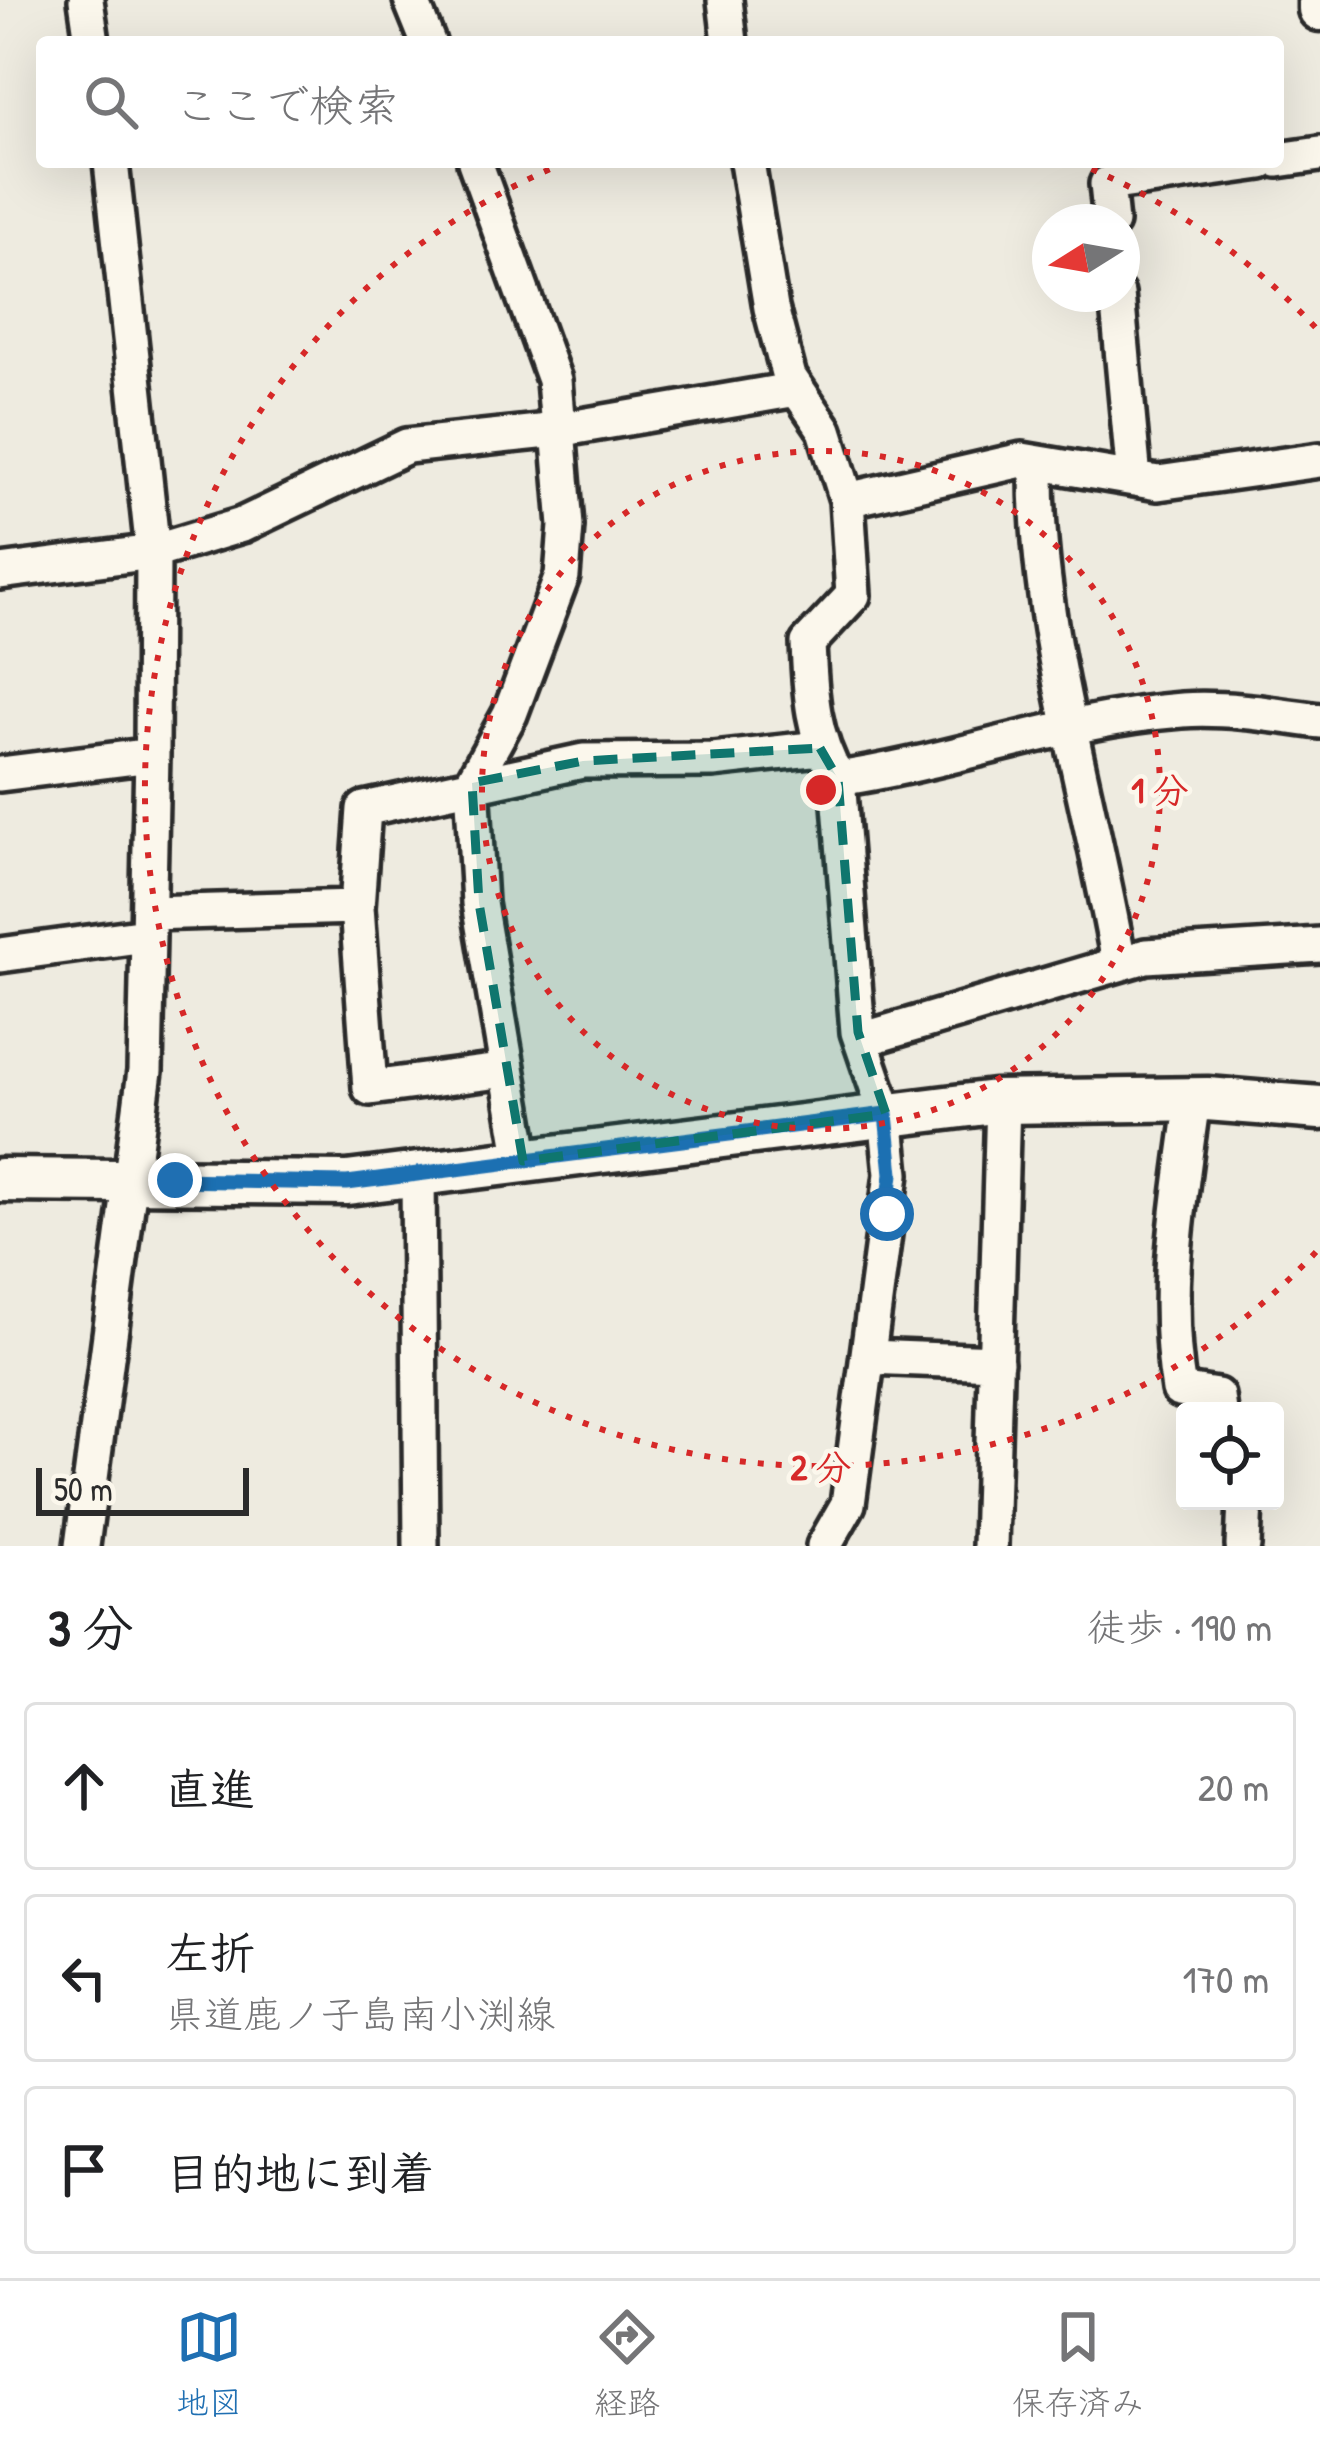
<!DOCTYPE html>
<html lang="ja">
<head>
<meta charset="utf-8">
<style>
  :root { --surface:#fff; --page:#f6f6f6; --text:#202124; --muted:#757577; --line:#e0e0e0; --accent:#1f6fb2 }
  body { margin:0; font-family:"Patrick Hand","Klee One",sans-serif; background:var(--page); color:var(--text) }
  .controls { position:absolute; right:36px; bottom:36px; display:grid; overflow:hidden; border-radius:12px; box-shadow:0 12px 48px #0002 }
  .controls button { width:108px; height:108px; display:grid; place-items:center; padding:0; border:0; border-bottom:3px solid var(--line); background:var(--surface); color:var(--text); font:60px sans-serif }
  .compass { position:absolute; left:1032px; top:204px; width:108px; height:108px; border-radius:50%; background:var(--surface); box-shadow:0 12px 48px #0002; rotate:259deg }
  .scale { position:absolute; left:36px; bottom:30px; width:213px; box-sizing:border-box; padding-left:12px; border:6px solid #2b2b2b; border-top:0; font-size:33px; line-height:42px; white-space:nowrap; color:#2b2b2b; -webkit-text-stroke:9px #fbf7ec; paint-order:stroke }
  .stop { position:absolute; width:36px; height:36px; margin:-27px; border:9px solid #1f6fb2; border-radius:50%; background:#fff }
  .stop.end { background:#1f6fb2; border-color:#fff; box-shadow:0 3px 12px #0008 }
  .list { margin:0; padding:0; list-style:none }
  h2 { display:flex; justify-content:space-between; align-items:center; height:156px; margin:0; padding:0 48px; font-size:51px }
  h2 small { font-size:39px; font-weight:400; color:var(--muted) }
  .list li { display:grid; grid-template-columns:78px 1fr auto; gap:36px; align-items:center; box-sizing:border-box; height:168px; margin:0 24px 24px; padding:0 24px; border:3px solid var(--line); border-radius:12px }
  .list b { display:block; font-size:45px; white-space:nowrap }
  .list p { margin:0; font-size:39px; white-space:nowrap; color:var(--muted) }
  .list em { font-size:39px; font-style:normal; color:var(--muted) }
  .icon { flex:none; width:66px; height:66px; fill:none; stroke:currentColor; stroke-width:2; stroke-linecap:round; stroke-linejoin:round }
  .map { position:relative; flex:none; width:1320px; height:1546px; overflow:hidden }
  .search { position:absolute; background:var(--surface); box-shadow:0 12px 48px #0002; left:36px; right:36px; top:36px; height:132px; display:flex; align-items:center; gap:30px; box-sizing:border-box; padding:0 42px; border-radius:12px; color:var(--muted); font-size:45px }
  .sheet { height:732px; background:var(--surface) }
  nav { display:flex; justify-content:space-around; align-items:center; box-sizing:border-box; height:168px; border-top:3px solid var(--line); background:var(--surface); font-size:33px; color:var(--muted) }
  nav a { display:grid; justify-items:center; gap:6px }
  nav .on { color:var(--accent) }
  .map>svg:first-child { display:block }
</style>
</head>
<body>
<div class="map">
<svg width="1320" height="1546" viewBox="0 0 1320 1546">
  <rect width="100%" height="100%" fill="#eeebe0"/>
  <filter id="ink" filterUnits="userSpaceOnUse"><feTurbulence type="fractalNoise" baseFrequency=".00833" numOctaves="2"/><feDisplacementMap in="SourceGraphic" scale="24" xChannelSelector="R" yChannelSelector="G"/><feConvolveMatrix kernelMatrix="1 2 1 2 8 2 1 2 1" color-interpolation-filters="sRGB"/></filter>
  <g filter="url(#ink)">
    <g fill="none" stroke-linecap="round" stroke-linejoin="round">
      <defs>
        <path id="minor" d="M 86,0 L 92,42
          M 411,0 L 428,42
          M 725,0 L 730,42
          M 1278,160 L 1320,154
          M 475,162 L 554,380 L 566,526 L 562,576 L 510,714 L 472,783 L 479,903 L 523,1161
          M 747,162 L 771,308 L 789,377 L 825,430 L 847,500 L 853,595 L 808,643 C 810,693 812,735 838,779 L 858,1032 L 886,1114 L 892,1174 L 848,1504 L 824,1546
          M 1111,222 L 1107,184 L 1262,162
          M 1117,294 L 1134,479
          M 1037,463 C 1035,631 1091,798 1119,963
          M 847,500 L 1022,460 L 1158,483 L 1320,460
          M 0,572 L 153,552 L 242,525 L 407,446 L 558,430 L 797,389
          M 0,774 L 152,755
          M 838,779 C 953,762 1065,719 1182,710 C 1227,707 1275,715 1320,721
          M 149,913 L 357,907
          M 0,955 L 146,935
          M 861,1040 L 1146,956 L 1320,945
          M 507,1070 L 370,1088 L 357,907 L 364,809 L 583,761 L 713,760 L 820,748
          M 1193,1099 C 1180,1197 1162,1291 1179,1390 L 1217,1396 L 1219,1411
          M 418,1173 L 421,1546
          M 868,1357 L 996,1362
          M 82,1546 L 145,1071 L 152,755 L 153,552 L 111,162
          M 990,1546 L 1003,1101
          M 1243,1546 L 1245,1501"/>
        <path id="major" d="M 1320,0 L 1320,9
          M 0,1180 L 347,1183 L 994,1102 L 1207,1099 L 1320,1108"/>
      </defs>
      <!-- minor casing -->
      <use href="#minor" stroke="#2b2b2b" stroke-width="42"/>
      <!-- major casing -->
      <use href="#major" stroke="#2b2b2b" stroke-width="51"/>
      <!-- minor -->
      <use href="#minor" stroke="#fbf7ec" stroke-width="33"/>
      <!-- major -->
      <use href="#major" stroke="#fbf7ec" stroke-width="42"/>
    </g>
  </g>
  <g fill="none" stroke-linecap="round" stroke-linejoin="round" filter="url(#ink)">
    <!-- route -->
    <path stroke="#1f6fb2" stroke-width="15" d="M 175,1180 L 347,1183 L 886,1114 L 892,1174 L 887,1214"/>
  </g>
  <!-- marked area -->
  <path fill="#0f766e" fill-opacity="0.2" stroke="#0f766e" stroke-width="9" stroke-dasharray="24 15" stroke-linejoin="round" d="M 820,748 L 838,779 L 858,1032 L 886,1114 L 523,1161 L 479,903 L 472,783 L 583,761 Z"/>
  <!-- distance rings -->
  <g fill="none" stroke="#d62828" stroke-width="6" stroke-dasharray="6 12">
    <circle cx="821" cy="790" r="339"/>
    <path d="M1316 1252A677 677 0 1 1 567 162M1075 162A677 677 0 0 1 1316 328"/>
  </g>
  <circle cx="821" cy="790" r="18" fill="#d62828" stroke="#fbf7ec" stroke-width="6"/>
  <g font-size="36" text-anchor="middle" font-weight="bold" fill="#d62828" stroke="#fbf7ec" stroke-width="9" stroke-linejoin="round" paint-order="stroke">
    <text x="1160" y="803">1 分</text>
    <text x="821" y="1480">2 分</text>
  </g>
</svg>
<div class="controls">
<button><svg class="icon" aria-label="locate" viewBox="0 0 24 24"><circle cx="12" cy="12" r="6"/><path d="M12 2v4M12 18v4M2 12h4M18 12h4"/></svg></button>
</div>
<svg class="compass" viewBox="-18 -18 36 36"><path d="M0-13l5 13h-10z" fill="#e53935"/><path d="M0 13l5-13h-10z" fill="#757577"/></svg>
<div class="scale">50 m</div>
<div class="stop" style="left:887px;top:1214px"></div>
<div class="stop end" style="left:175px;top:1180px"></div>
<div class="search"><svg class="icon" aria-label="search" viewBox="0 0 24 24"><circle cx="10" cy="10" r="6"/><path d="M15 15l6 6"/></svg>ここで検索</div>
</div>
<section class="sheet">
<h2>3 分<small>徒歩 · 190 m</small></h2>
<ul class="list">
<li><svg class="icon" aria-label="ahead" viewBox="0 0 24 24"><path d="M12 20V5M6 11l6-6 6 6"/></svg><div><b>直進</b></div><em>20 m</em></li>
<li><svg class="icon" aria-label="left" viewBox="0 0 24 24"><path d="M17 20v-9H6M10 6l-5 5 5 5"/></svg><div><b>左折</b><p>県道鹿ノ子島南小渕線</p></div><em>170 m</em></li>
<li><svg class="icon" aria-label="arrive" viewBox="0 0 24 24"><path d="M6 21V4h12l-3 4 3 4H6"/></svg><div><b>目的地に到着</b></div></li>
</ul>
</section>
<nav>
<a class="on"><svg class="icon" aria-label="map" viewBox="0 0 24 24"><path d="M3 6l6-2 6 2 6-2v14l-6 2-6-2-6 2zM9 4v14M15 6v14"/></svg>地図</a>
<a><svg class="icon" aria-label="directions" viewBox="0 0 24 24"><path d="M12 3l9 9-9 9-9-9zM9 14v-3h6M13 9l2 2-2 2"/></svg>経路</a>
<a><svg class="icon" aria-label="saved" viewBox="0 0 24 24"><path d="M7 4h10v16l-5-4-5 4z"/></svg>保存済み</a>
</nav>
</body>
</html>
